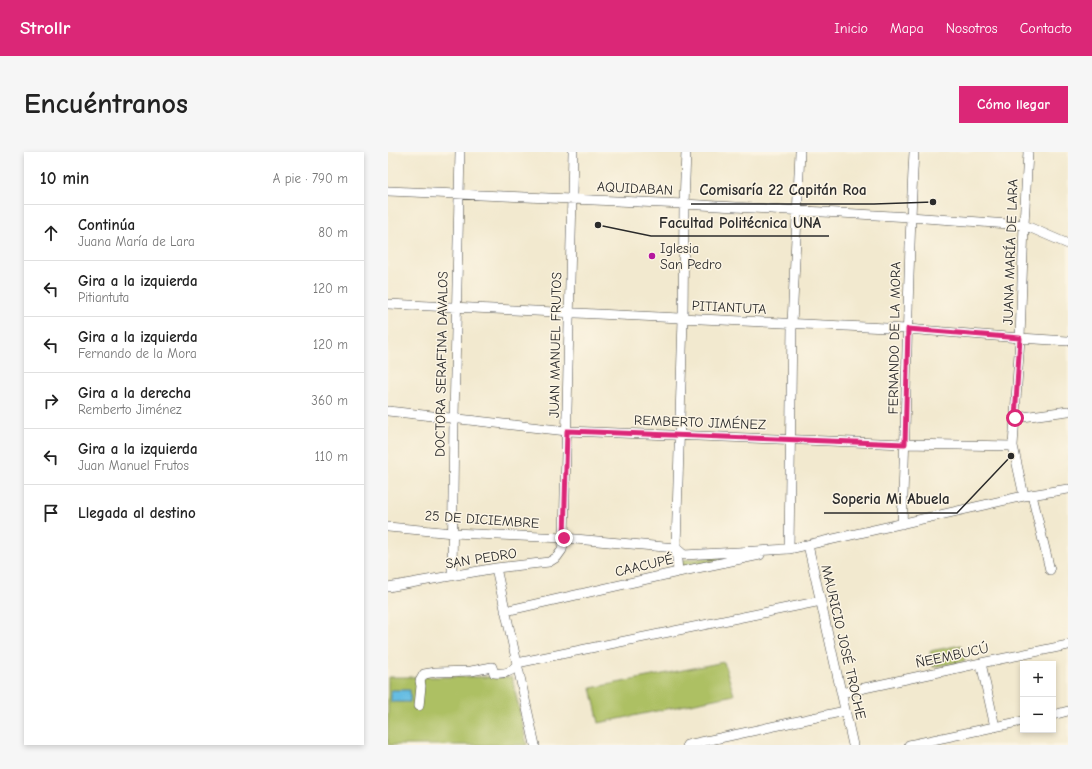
<!DOCTYPE html>
<html lang="es">
<head>
<meta charset="utf-8">
<style>
  :root { --surface:#fff; --page:#f6f6f6; --text:#222; --muted:#767676; --line:#e0e0e0; --accent:#db2777 }
  body { margin:0; font-family:"Comic Neue",sans-serif; background:var(--page); color:var(--text) }
  .controls { position:absolute; right:12px; bottom:12px; display:grid; overflow:hidden; border-radius:0px; box-shadow:0 2px 6px #0003 }
  .controls button { width:36px; height:36px; display:grid; place-items:center; padding:0; border:0; border-bottom:1px solid var(--line); background:var(--surface); color:var(--text); font:20px sans-serif }
  .stop { position:absolute; width:12px; height:12px; margin:-9px; border:3px solid #db2777; border-radius:50%; background:#fff }
  .stop.end { background:#db2777; border-color:#fff; box-shadow:0 1px 4px #0008 }
  .list { margin:0; padding:0; list-style:none }
  h2 { display:flex; justify-content:space-between; align-items:center; height:52px; margin:0; padding:0 16px; font-size:17px }
  h2 small { font-size:13px; font-weight:400; color:var(--muted) }
  .list li { display:grid; grid-template-columns:26px 1fr auto; gap:12px; align-items:center; box-sizing:border-box; height:56px; padding:0 16px; border-top:1px solid var(--line) }
  .list b { display:block; font-size:15px; white-space:nowrap }
  .list p { margin:0; font-size:13px; white-space:nowrap; color:var(--muted) }
  .list em { font-size:13px; font-style:normal; color:var(--muted) }
  .icon { flex:none; width:22px; height:22px; fill:none; stroke:currentColor; stroke-width:2; stroke-linecap:round; stroke-linejoin:round }
  .map { position:relative; flex:none; width:680px; height:593px; overflow:hidden; border-radius:0px }
  header { display:flex; align-items:center; gap:24px; box-sizing:border-box; height:56px; padding:0 20px; background:var(--accent); color:#fff }
  header strong { font-size:19px }
  nav { display:flex; gap:22px; margin-inline-start:auto; font-size:14px }
  .intro { display:flex; align-items:center; justify-content:space-between; box-sizing:border-box; height:96px; padding:0 24px }
  h1 { margin:0; font-size:28px }
  .button { padding:10px 18px; border-radius:0px; background:var(--accent); color:#fff; font-size:14px; font-weight:700 }
  main { display:flex; gap:24px; padding:0 24px }
  aside { flex:1; background:var(--surface); border-radius:0px; box-shadow:0 2px 6px #0003 }
  .map>svg:first-child { display:block }
</style>
</head>
<body>
<header>
<strong>Strollr</strong>
<nav><a>Inicio</a><a>Mapa</a><a>Nosotros</a><a>Contacto</a></nav>
</header>
<div class="intro"><h1>Encuéntranos</h1><a class="button">Cómo llegar</a></div>
<main>
<aside>
<h2>10 min<small>A pie · 790 m</small></h2>
<ul class="list">
<li><svg class="icon" aria-label="ahead" viewBox="0 0 24 24"><path d="M12 20V5M6 11l6-6 6 6"/></svg><div><b>Continúa</b><p>Juana María de Lara</p></div><em>80 m</em></li>
<li><svg class="icon" aria-label="left" viewBox="0 0 24 24"><path d="M17 20v-9H6M10 6l-5 5 5 5"/></svg><div><b>Gira a la izquierda</b><p>Pitiantuta</p></div><em>120 m</em></li>
<li><svg class="icon" aria-label="left" viewBox="0 0 24 24"><path d="M17 20v-9H6M10 6l-5 5 5 5"/></svg><div><b>Gira a la izquierda</b><p>Fernando de la Mora</p></div><em>120 m</em></li>
<li><svg class="icon" aria-label="right" viewBox="0 0 24 24"><path d="M7 20v-9h11M14 6l5 5-5 5"/></svg><div><b>Gira a la derecha</b><p>Remberto Jiménez</p></div><em>360 m</em></li>
<li><svg class="icon" aria-label="left" viewBox="0 0 24 24"><path d="M17 20v-9H6M10 6l-5 5 5 5"/></svg><div><b>Gira a la izquierda</b><p>Juan Manuel Frutos</p></div><em>110 m</em></li>
<li><svg class="icon" aria-label="arrive" viewBox="0 0 24 24"><path d="M6 21V4h12l-3 4 3 4H6"/></svg><div><b>Llegada al destino</b></div></li>
</ul>
</aside>
<div class="map">
<svg width="680" height="593" viewBox="0 0 680 593">
  <rect width="100%" height="100%" fill="#fcf5e5"/>
  <filter id="ink" filterUnits="userSpaceOnUse"><feTurbulence type="fractalNoise" baseFrequency=".025" numOctaves="2"/><feDisplacementMap in="SourceGraphic" scale="8" xChannelSelector="R" yChannelSelector="G"/><feConvolveMatrix kernelMatrix="1 2 1 2 8 2 1 2 1" color-interpolation-filters="sRGB"/></filter>
  <filter id="wash" filterUnits="userSpaceOnUse"><feTurbulence type="fractalNoise" baseFrequency=".012" numOctaves="4" result="noise"/><feDisplacementMap in="SourceGraphic" scale="16" xChannelSelector="R" yChannelSelector="G"/><feGaussianBlur stdDeviation="0.9" result="paint"/><feColorMatrix in="noise" values="0 0 0 0 0 0 0 0 0 0 0 0 0 0 0 0 0 1.4 0 .05"/><feComposite in="paint" operator="in"/></filter>
  <g filter="url(#wash)">
    <rect width="100%" height="100%" fill="#f2e9cf"/>
    <!-- green -->
    <path fill="#adc063" stroke="#6c7647" d="M 366,401 L 293,416 L 292,408 Z
      M 573,493 L 577,509 L 545,515 L 542,499 Z
      M 336,510 L 346,543 L 211,571 L 203,536 Z
      M 0,525 L 124,525 L 139,593 L 0,593 Z"/>
    <!-- water -->
    <path fill="#66bde3" stroke="#487487" d="M 3,538 L 22,538 L 22,550 L 3,550 Z"/>
  </g>
  <g filter="url(#ink)">
    <g fill="none" stroke-linecap="round" stroke-linejoin="round">
      <defs>
        <path id="minor" d="M 0,39 L 296,52 L 522,65 L 636,73 L 680,92
          M 0,152 L 519,177 L 632,186 L 680,189
          M 0,259 L 179,279 L 517,292 L 625,294
          M 627,266 L 680,259
          M 644,343 L 662,418
          M 636,344 L 625,294 L 632,186 L 636,73 L 640,0
          M 514,372 C 519,248 519,124 526,0
          M 0,375 L 65,381 L 176,386 L 288,396 L 296,403 L 401,397 L 636,344 L 680,337
          M 420,393 L 465,593
          M 401,397 L 404,172 L 412,0
          M 108,416 L 147,593
          M 290,420 L 288,396 L 295,167 L 296,52 L 298,0
          M 64,424 L 66,266 L 72,0
          M 0,435 L 108,416 L 161,410 L 169,405 L 174,398 L 176,386 L 185,0
          M 117,459 L 290,420 L 372,403
          M 593,511 L 607,575
          M 453,541 L 593,511 L 680,493
          M 31,554 L 33,534 L 32,529 L 36,522 L 48,520 L 83,519 L 104,515 L 106,521 C 116,522 125,521 129,511 L 433,449
          M 665,563 L 680,559
          M 299,593 L 457,559
          M 521,593 L 635,569"/>
      </defs>
      <!-- minor casing -->
      <use href="#minor" stroke="#494844" stroke-width="10"/>
      <!-- minor -->
      <use href="#minor" stroke="#fff" stroke-width="9"/>
    </g>
  </g>
  <g fill="none" stroke-linecap="round" stroke-linejoin="round" filter="url(#ink)">
    <!-- route -->
    <path stroke="#db2777" stroke-width="5" d="M 176,386 L 179,279 L 517,292 L 520,177 L 632,186 L 627,266"/>
  </g>
  <!-- markers -->
  <circle fill="#b5179e" stroke="#fcf5e5" stroke-width="1.5" cx="264" cy="104" r="4"/>
  <g text-anchor="middle" stroke-width="3" stroke-linejoin="round" paint-order="stroke">
    <!-- street labels -->
    <g font-size="14" fill="#2b2b2b" stroke="#fcf5e5">
      <text transform="translate(247 36) rotate(3)" y="5">AQUIDABAN</text>
      <text transform="translate(622 100) rotate(-88)" y="5">JUANA MARÍA DE LARA</text>
      <text transform="translate(341 155) rotate(3)" y="5">PITIANTUTA</text>
      <text transform="translate(506 186) rotate(-89)" y="5">FERNANDO DE LA MORA</text>
      <text transform="translate(167 193) rotate(-89)" y="5">JUAN MANUEL FRUTOS</text>
      <text transform="translate(53 212) rotate(-89)" y="5">DOCTORA SERAFINA DAVALOS</text>
      <text transform="translate(312 270) rotate(2)" y="5">REMBERTO JIMÉNEZ</text>
      <text transform="translate(94 367) rotate(4)" y="5">25 DE DICIEMBRE</text>
      <text transform="translate(93 406) rotate(-9)" y="5">SAN PEDRO</text>
      <text transform="translate(256 413) rotate(-13)" y="5">CAACUPÉ</text>
      <text transform="translate(456 490) rotate(77)" y="5">MAURICIO JOSÉ TROCHE</text>
      <text transform="translate(564 503) rotate(-12)" y="5">ÑEEMBUCÚ</text>
    </g>
    <!-- poi labels -->
    <g font-size="14" fill="#2b2b2b" stroke="#fcf5e5" text-anchor="start">
      <text x="272" y="101">Iglesia<tspan x="272" dy="16">San Pedro</tspan></text>
    </g>
  </g>
  <!-- callouts -->
  <path fill="none" stroke="#2b2b2b" stroke-width="1.5" d="M545 50L486 52H303M210 73L263 84H441M623 304L569 361H436"/>
  <g fill="#2b2b2b" stroke="#fcf5e5" stroke-width="1.5">
    <circle cx="545" cy="50" r="4"/>
    <circle cx="210" cy="73" r="4"/>
    <circle cx="623" cy="304" r="4"/>
  </g>
  <g font-size="15" text-anchor="middle" font-weight="bold" fill="#2b2b2b" stroke="#fcf5e5" stroke-width="3" stroke-linejoin="round" paint-order="stroke">
    <text x="395" y="43">Comisaría 22 Capitán Roa</text>
    <text x="352" y="76">Facultad Politécnica UNA</text>
    <text x="503" y="352">Soperia Mi Abuela</text>
  </g>
</svg>
<div class="controls">
<button>+</button>
<button>−</button>
</div>
<div class="stop" style="left:627px;top:266px"></div>
<div class="stop end" style="left:176px;top:386px"></div>
</div>
</main>
</body>
</html>
